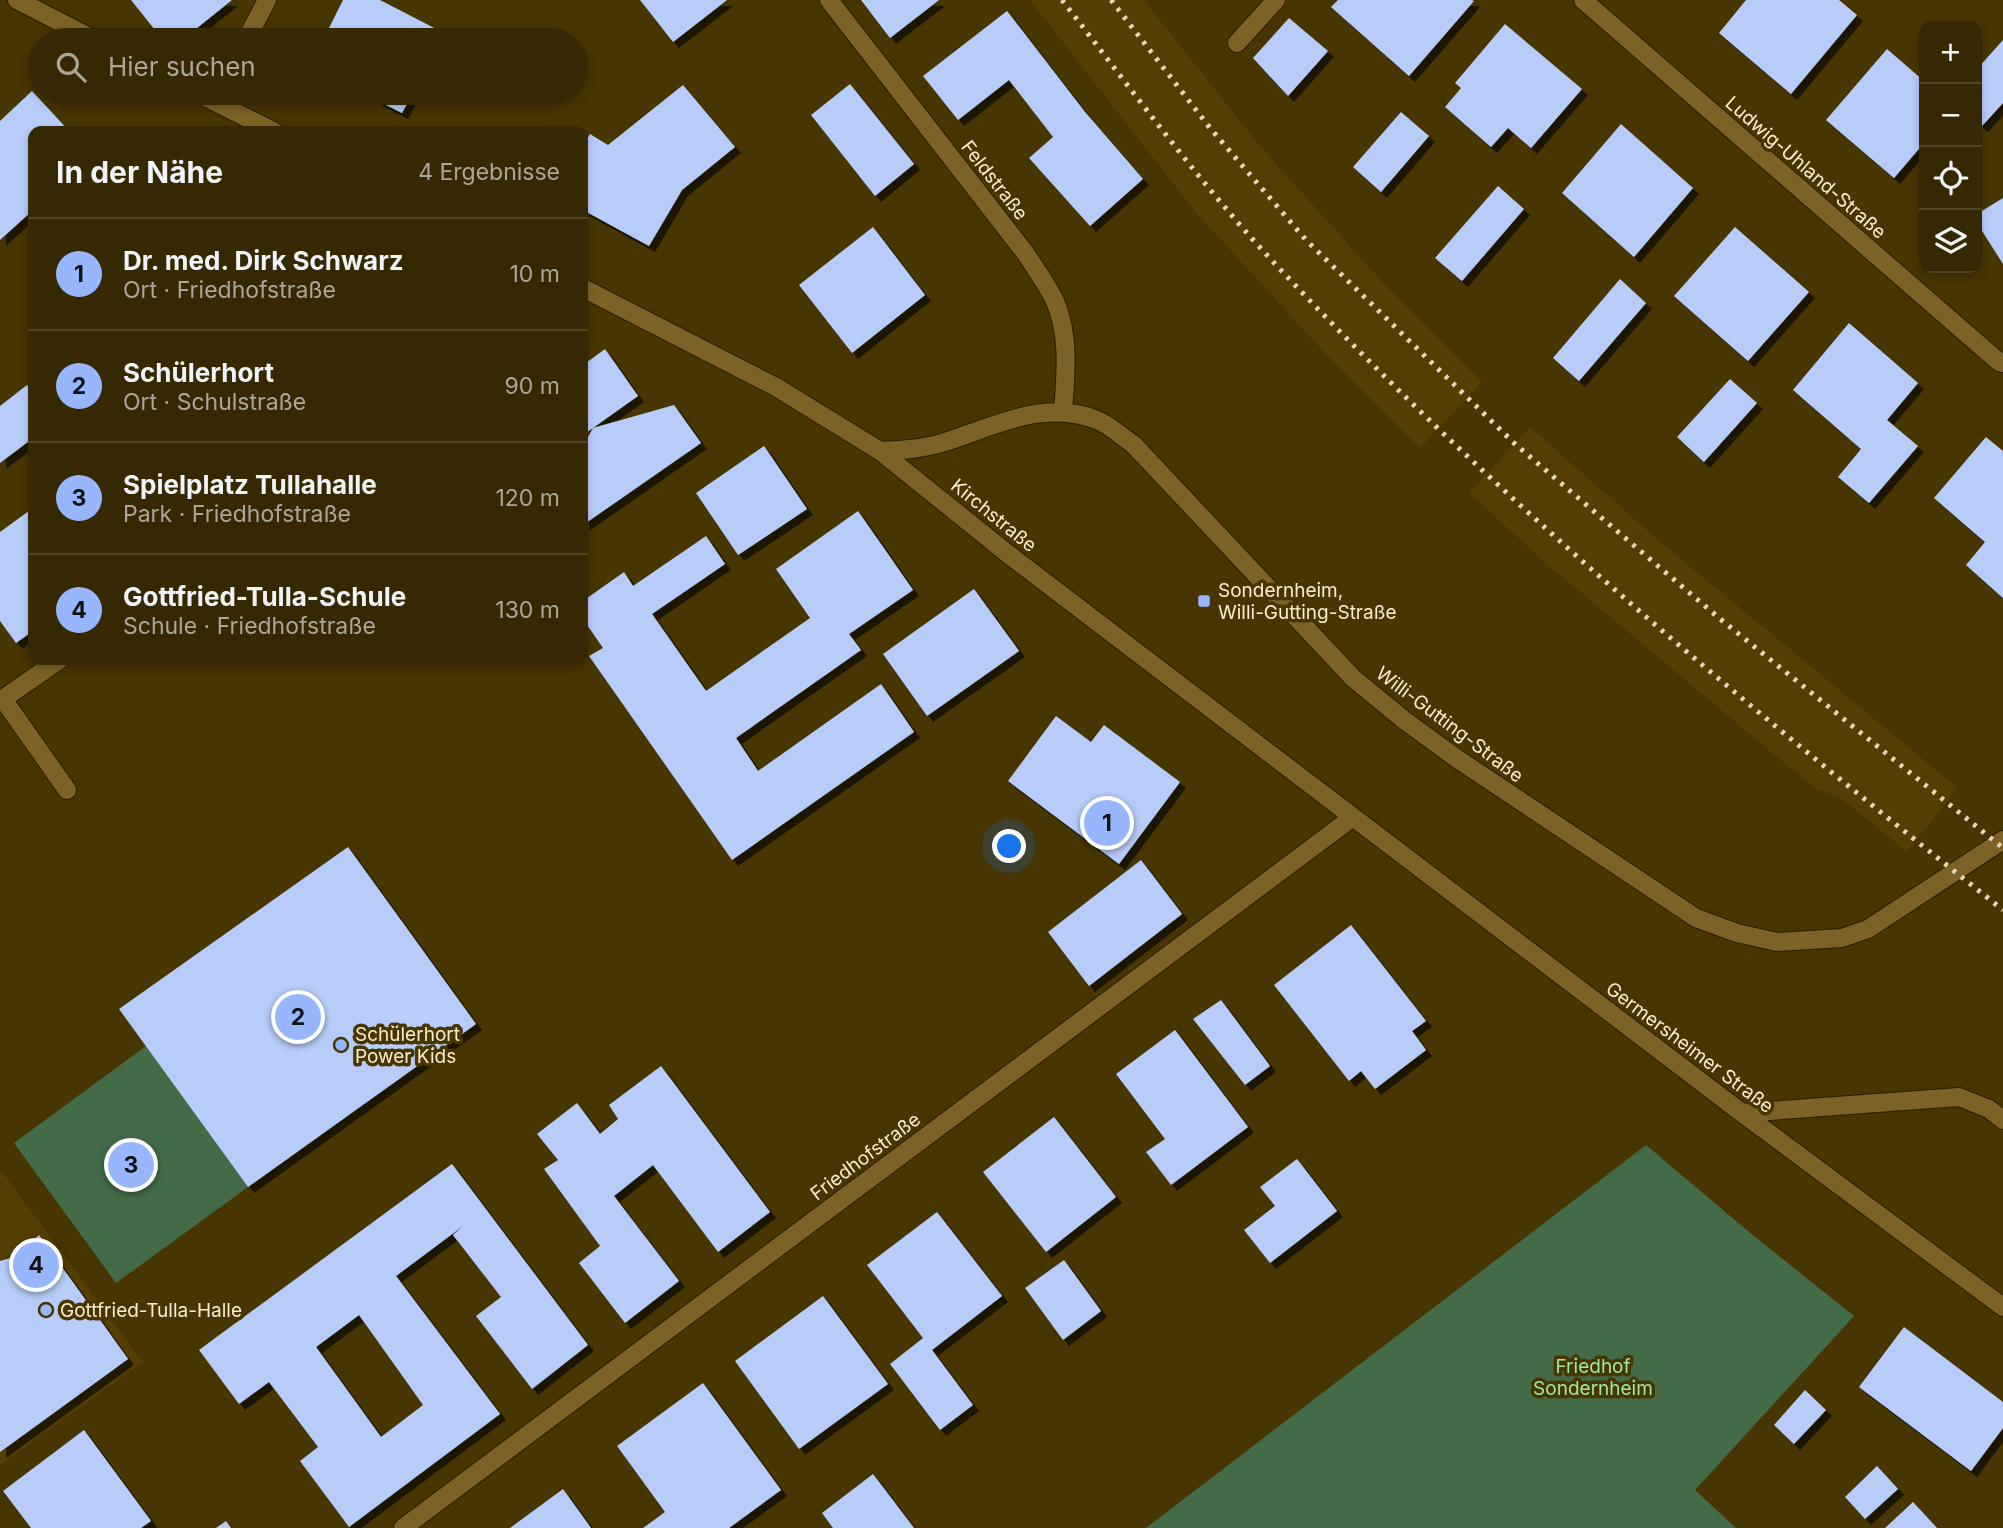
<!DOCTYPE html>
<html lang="de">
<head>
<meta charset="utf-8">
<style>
  :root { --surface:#352802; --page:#3d300c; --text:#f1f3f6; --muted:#aaa699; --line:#4f4424; --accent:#97b6fd }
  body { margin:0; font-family:Inter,sans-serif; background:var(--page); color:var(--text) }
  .controls { position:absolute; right:21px; top:21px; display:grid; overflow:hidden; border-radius:14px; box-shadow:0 4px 10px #0003 }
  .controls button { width:63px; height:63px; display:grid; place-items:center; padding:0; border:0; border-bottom:2px solid var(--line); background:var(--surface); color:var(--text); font:35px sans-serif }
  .you { position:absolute; left:1010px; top:847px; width:24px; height:24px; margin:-18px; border:5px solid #fff; border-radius:50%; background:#1a73e8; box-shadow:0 0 0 10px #1a73e833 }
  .badge { display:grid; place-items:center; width:46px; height:46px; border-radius:50%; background:var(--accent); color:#111; font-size:23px; font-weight:700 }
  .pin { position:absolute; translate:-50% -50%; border:4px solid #fff; box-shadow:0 2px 7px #0006 }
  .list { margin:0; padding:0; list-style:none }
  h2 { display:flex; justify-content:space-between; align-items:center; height:91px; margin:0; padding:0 28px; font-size:30px }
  h2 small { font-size:23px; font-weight:400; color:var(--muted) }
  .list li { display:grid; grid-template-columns:46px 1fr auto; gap:21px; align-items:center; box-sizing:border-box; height:112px; padding:0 28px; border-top:2px solid var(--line) }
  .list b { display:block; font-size:26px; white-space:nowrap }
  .list p { margin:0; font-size:23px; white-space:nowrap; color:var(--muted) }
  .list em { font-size:23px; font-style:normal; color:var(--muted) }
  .icon { flex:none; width:38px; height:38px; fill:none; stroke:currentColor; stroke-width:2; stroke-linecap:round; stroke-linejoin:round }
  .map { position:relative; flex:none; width:2003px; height:1528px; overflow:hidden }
  .search { position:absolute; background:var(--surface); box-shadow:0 4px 10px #0003; left:28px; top:28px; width:560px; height:77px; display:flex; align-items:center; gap:18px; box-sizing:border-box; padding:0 24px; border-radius:38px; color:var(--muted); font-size:26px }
  .panel { position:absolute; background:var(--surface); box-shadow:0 4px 10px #0003; left:28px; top:126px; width:560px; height:539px; border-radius:14px }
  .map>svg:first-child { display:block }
</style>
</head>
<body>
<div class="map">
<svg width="2003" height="1528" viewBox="0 0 2003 1528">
  <defs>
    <filter id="shadow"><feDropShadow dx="6" dy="6" stdDeviation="0" flood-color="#0009"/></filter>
  </defs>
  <rect width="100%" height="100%" fill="#473502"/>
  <!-- built -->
  <path fill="#543e03" d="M 1030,0 L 1144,0 L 1259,145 L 1385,285 L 1482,382 L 1420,448 L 1321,349 L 1193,209 Z
    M 1530,427 L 1664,545 L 1958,788 L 1907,852 L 1841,798 L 1813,787 L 1548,565 L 1469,493 Z
    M 0,1169 L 143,1362 L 0,1465 Z"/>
  <!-- green -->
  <path fill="#446b47" d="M 146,1046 L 248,1187 L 116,1283 L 14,1143 Z
    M 1646,1145 L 1749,1232 L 1854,1316 L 1695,1490 L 1736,1528 L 1146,1528 Z"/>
  <!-- building -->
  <path fill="#b8ccfa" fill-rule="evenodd" filter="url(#shadow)" d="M 131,0 L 232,0 L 182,40 L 163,40 Z
    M 343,0 L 380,0 L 444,33 L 441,40 L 323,40 Z
    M 640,0 L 727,0 L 673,42 Z
    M 861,0 L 939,0 L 890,38 Z
    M 1338,0 L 1472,0 L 1474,1 L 1409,76 L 1331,7 Z
    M 1746,0 L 1839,0 L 1857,15 L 1791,94 L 1719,33 Z
    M 1007,11 L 1085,112 L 1143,179 L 1090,226 L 1029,158 L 1053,137 L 1009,80 L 958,120 L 923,76 Z
    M 1289,18 L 1328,51 L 1288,96 L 1253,58 Z
    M 1505,24 L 1582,89 L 1531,148 L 1508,128 L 1491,147 L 1445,107 L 1461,88 L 1455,83 Z
    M 2003,40 L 2003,103 L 1982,126 L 1977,122 L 1977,69 Z
    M 1887,49 L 1924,81 L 1924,143 L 1894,178 L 1826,120 Z
    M 850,84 L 914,164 L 875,196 L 811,115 Z
    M 683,85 L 735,147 L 682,190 L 649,246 L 583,210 L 583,146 L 590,134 L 608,145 Z
    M 32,91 L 69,131 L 33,131 L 33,210 L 0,240 L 0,121 Z
    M 362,93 L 413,93 L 402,113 Z
    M 1401,112 L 1429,136 L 1381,192 L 1353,167 Z
    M 1621,124 L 1693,188 L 1634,257 L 1562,193 Z
    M 1498,186 L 1524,209 L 1462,281 L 1435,258 Z
    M 2003,198 L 2003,264 L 1977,223 L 1977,214 Z
    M 873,227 L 925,295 L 852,353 L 799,285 Z
    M 1735,227 L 1809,292 L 1748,361 L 1674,296 Z
    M 1620,279 L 1646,303 L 1579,381 L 1553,358 Z
    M 1849,323 L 1918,383 L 1887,420 L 1918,446 L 1869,503 L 1838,477 L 1861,449 L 1793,390 Z
    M 605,349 L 638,396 L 583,435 L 583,365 Z
    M 1730,379 L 1757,403 L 1704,462 L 1677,437 Z
    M 27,385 L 33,393 L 33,438 L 0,463 L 0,406 Z
    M 674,405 L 701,443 L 583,525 L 583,446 L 593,428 Z
    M 1986,437 L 2003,451 L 2003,598 L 1966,565 L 1985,542 L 1934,498 Z
    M 764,446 L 807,509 L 738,555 L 696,493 Z
    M 33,508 L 33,631 L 16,643 L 0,621 L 0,532 Z
    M 858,511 L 913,590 L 849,634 L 861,650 L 736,738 L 758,771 L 881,684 L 914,732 L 732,860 L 589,656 L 603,648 L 583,619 L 583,601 L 624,572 L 633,586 L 706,536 L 725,564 L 652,614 L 706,691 L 810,618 L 776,569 Z
    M 974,589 L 1019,651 L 927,716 L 883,654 Z
    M 1056,716 L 1091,742 L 1104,725 L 1180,782 L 1119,864 L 1008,781 Z
    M 348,847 L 476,1024 L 248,1187 L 119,1009 Z
    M 1141,860 L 1182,914 L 1089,986 L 1048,932 Z
    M 1351,925 L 1426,1021 L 1412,1031 L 1426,1050 L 1375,1089 L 1361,1071 L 1349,1081 L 1274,985 Z
    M 1221,1000 L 1270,1066 L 1245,1085 L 1193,1019 Z
    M 1175,1030 L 1248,1127 L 1171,1185 L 1146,1152 L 1165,1139 L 1116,1074 Z
    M 661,1066 L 770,1212 L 718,1252 L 653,1165 L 614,1196 L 679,1281 L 625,1323 L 579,1263 L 600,1246 L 544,1169 L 558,1160 L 537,1134 L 577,1103 L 600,1134 L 618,1119 L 609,1105 Z
    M 1054,1117 L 1116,1197 L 1046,1252 L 983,1172 Z
    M 1297,1159 L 1337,1211 L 1270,1263 L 1244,1230 L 1275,1206 L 1260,1187 Z
    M 452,1164 L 588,1345 L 532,1389 L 476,1316 L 501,1297 L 453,1235 L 463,1226 L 396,1276 L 500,1414 L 349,1527 L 300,1461 L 318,1447 L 269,1382 L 239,1404 L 199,1350 ZM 359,1315 L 423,1405 L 381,1437 L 316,1347 Z
    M 937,1212 L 1002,1296 L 932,1350 L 973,1405 L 940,1430 L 890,1364 L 923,1338 L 867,1265 Z
    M 39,1235 L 128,1359 L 0,1452 L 0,1261 L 17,1256 Z
    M 1064,1260 L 1101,1311 L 1063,1340 L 1025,1288 Z
    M 823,1296 L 888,1384 L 799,1449 L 735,1361 Z
    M 1904,1327 L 2003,1402 L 2003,1428 L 1971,1471 L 1859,1387 Z
    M 703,1383 L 781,1490 L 729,1528 L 643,1528 L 665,1512 L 617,1446 Z
    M 1805,1390 L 1826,1410 L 1794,1444 L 1774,1425 Z
    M 84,1430 L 151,1521 L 141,1528 L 31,1528 L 3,1491 Z
    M 1877,1466 L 1898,1489 L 1865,1519 L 1845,1497 Z
    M 873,1474 L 914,1528 L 833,1528 L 822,1513 Z
    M 563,1489 L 591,1528 L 510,1528 Z
    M 1913,1502 L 1937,1528 L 1885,1528 Z
    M 226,1521 L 231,1528 L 216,1528 Z"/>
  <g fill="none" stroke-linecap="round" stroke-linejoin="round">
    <defs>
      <path id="minor" d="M 17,0 L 95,40
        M 829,0 L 1026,254 C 1035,268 1045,282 1053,297 C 1070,331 1066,374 1063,411
        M 1583,0 L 1999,362 L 2003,363
        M 246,40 L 267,0
        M 1237,43 L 1276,0
        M 197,93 L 273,131
        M 583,288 L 776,387 L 880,451 L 1008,554 L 1353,817 L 1742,1113 L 2003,1307
        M 880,451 C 902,450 923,449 945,442 C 995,426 1044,399 1097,420 C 1110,425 1122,437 1133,444 L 1353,678 L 1404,720 L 1456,758 L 1696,918 L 1737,933 L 1777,942 L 1842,938 L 1868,929 L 2003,840
        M 3,699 L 67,790
        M 0,701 L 59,660
        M 1742,1113 L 1959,1097 L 1989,1109 L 2003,1120
        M 403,1528 L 1353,817"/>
    </defs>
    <!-- minor casing -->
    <use href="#minor" stroke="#2a1d00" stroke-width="20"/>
    <!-- minor -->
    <use href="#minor" stroke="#7c6226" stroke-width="18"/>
    <!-- rail -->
    <path stroke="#e5d7b7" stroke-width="5" stroke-dasharray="3.5 7" stroke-linecap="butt" d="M 1062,0 C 1132,90 1200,184 1278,267 C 1499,503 1750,709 2003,910
      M 1111,0 L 1210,128 L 1306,240 L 1515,444 L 1719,618 L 2003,848"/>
  </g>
  <!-- markers -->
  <g fill="#97b6fd" stroke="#473502" stroke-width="2.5">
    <rect x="1197" y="594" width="14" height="14" rx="3.5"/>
    <circle cx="341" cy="1045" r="7"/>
    <circle cx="46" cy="1310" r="7"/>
  </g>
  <g text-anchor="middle" stroke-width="7" stroke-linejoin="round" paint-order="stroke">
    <!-- street labels -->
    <g font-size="19" fill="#f9ebcd" stroke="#473502">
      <text transform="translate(1806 167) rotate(41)" y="7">Ludwig-Uhland-Straße</text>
      <text transform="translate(995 180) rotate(52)" y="7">Feldstraße</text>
      <text transform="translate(994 515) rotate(39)" y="7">Kirchstraße</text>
      <text transform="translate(1450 724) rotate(37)" y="7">Willi-Gutting-Straße</text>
      <text transform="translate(1690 1047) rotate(37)" y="7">Germersheimer Straße</text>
      <text transform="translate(865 1156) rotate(-37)" y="7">Friedhofstraße</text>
    </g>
    <!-- poi labels -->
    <g font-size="19" fill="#f9ebcd" stroke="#473502" text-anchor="start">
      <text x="1218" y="597">Sondernheim,<tspan x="1218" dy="22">Willi-Gutting-Straße</tspan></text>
      <text x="355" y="1041">Schülerhort<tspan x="355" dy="22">Power Kids</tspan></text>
      <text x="60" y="1317">Gottfried-Tulla-Halle</text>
    </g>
    <!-- park labels -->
    <g font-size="19" fill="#9aec9f" stroke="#473502">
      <text x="1593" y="1373">Friedhof<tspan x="1593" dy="22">Sondernheim</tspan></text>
    </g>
  </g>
</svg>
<div class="controls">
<button>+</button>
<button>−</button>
<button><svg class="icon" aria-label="locate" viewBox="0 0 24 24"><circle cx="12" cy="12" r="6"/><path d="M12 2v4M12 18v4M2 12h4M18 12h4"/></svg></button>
<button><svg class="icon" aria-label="layers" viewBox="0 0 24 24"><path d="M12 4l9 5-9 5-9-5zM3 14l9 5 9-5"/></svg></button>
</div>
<div class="you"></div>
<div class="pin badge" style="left:1107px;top:823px">1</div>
<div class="pin badge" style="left:298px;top:1017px">2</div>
<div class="pin badge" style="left:131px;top:1165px">3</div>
<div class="pin badge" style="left:36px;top:1265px">4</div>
<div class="search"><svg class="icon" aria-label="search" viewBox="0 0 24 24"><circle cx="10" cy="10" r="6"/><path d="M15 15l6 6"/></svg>Hier suchen</div>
<section class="panel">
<h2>In der Nähe<small>4 Ergebnisse</small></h2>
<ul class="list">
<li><span class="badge">1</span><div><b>Dr. med. Dirk Schwarz</b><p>Ort · Friedhofstraße</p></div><em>10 m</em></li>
<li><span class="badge">2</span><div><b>Schülerhort</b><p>Ort · Schulstraße</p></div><em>90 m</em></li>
<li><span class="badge">3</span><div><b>Spielplatz Tullahalle</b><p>Park · Friedhofstraße</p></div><em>120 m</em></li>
<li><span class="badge">4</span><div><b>Gottfried-Tulla-Schule</b><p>Schule · Friedhofstraße</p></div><em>130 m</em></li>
</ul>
</section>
</div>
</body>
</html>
